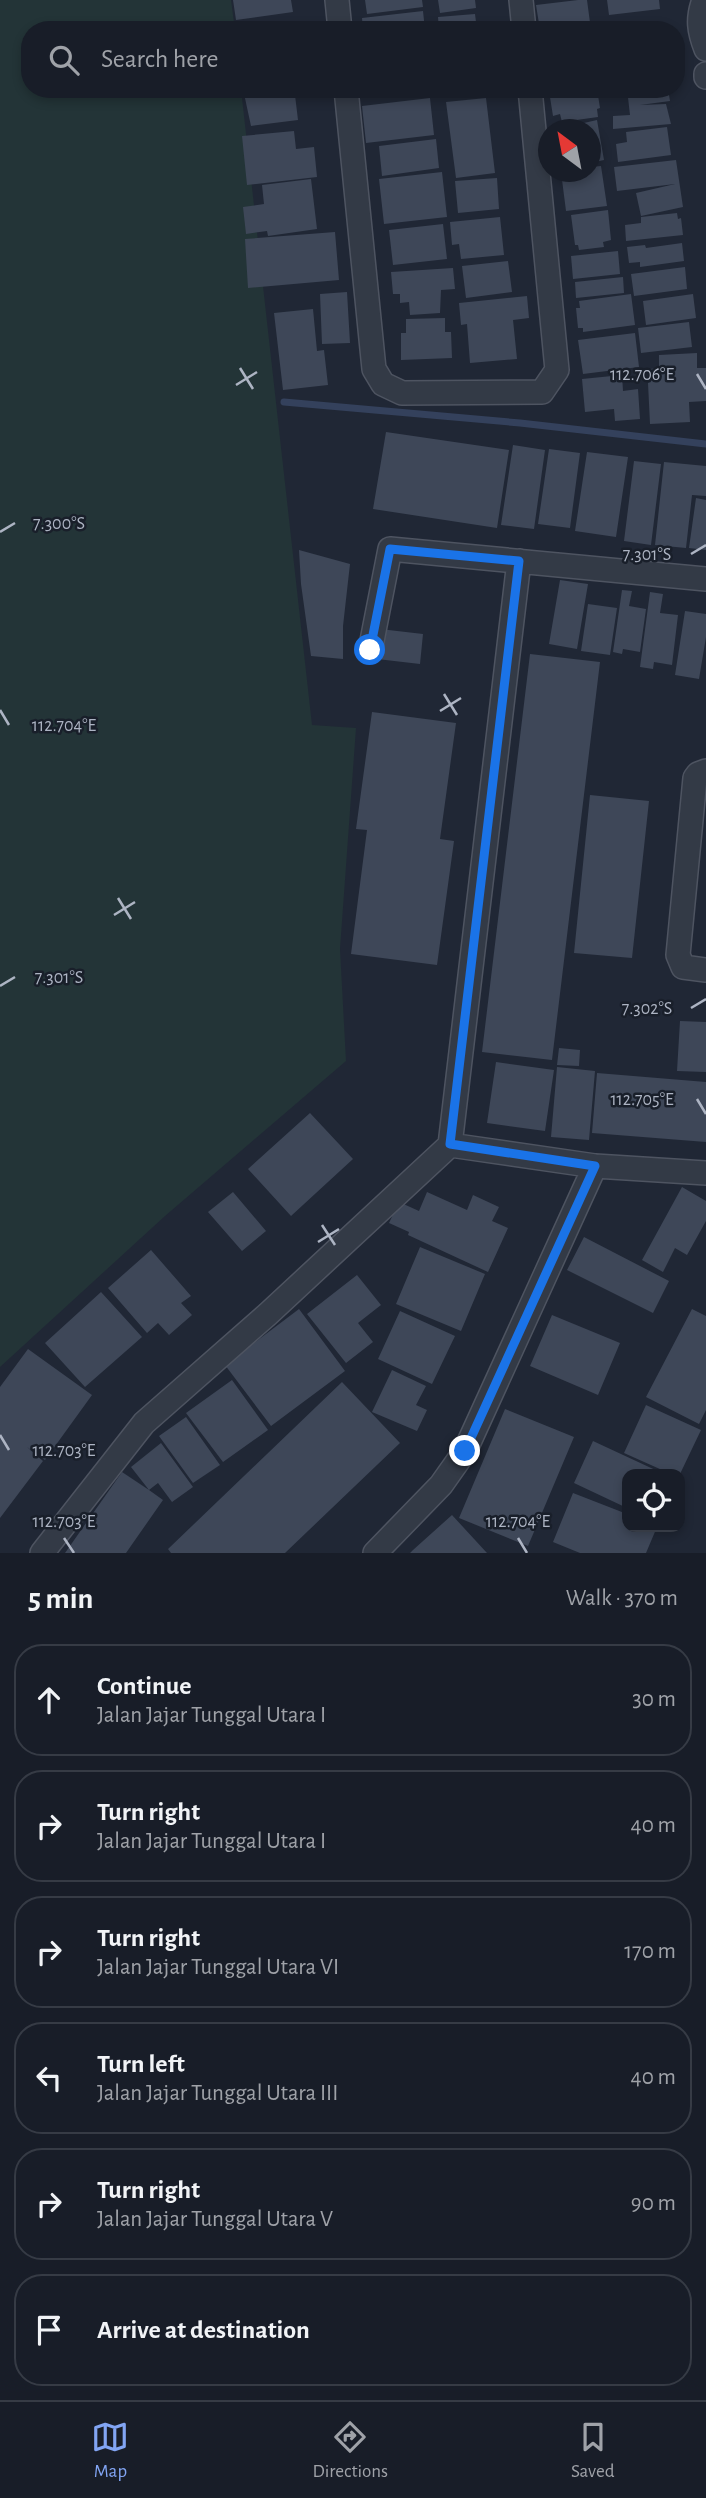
<!DOCTYPE html>
<html lang="en">
<head>
<meta charset="utf-8">
<style>
  :root { --surface:#181d28; --page:#252a34; --text:#f1f3f6; --muted:#9fa2a8; --line:#363b45; --accent:#82a5f4 }
  body { margin:0; font-family:"Alegreya Sans",sans-serif; background:var(--page); color:var(--text) }
  .controls { position:absolute; right:21px; bottom:21px; display:grid; overflow:hidden; border-radius:14px; box-shadow:0 4px 10px #0003 }
  .controls button { width:63px; height:63px; display:grid; place-items:center; padding:0; border:0; border-bottom:2px solid var(--line); background:var(--surface); color:var(--text); font:35px sans-serif }
  .compass { position:absolute; left:538px; top:119px; width:63px; height:63px; border-radius:50%; background:var(--surface); box-shadow:0 4px 10px #0003; rotate:328deg }
  .stop { position:absolute; width:21px; height:21px; margin:-16px; border:5px solid #1a73e8; border-radius:50%; background:#fff }
  .stop.end { background:#1a73e8; border-color:#fff; box-shadow:0 2px 7px #0008 }
  .list { margin:0; padding:0; list-style:none }
  h2 { display:flex; justify-content:space-between; align-items:center; height:91px; margin:0; padding:0 28px; font-size:30px }
  h2 small { font-size:23px; font-weight:400; color:var(--muted) }
  .list li { display:grid; grid-template-columns:46px 1fr auto; gap:21px; align-items:center; box-sizing:border-box; height:112px; margin:0 14px 14px; padding:0 14px; border:2px solid var(--line); border-radius:28px }
  .list b { display:block; font-size:26px; white-space:nowrap }
  .list p { margin:0; font-size:23px; white-space:nowrap; color:var(--muted) }
  .list em { font-size:23px; font-style:normal; color:var(--muted) }
  .icon { flex:none; width:38px; height:38px; fill:none; stroke:currentColor; stroke-width:2; stroke-linecap:round; stroke-linejoin:round }
  .map { position:relative; flex:none; width:706px; height:1553px; overflow:hidden }
  .search { position:absolute; background:var(--surface); box-shadow:0 4px 10px #0003; left:21px; right:21px; top:21px; height:77px; display:flex; align-items:center; gap:18px; box-sizing:border-box; padding:0 24px; border-radius:28px; color:var(--muted); font-size:26px }
  .sheet { height:847px; background:var(--surface) }
  nav { display:flex; justify-content:space-around; align-items:center; box-sizing:border-box; height:98px; border-top:2px solid var(--line); background:var(--surface); font-size:19px; color:var(--muted) }
  nav a { display:grid; justify-items:center; gap:4px }
  nav .on { color:var(--accent) }
  .map>svg:first-child { display:block }
</style>
</head>
<body>
<div class="map">
<svg width="706" height="1553" viewBox="0 0 706 1553">
  <rect width="100%" height="100%" fill="#202735"/>
  <!-- green -->
  <path fill="#233437" d="M 0,0 L 231,0 L 235,30 L 30,30 L 30,89 L 241,89 L 312,725 L 356,728 L 340,949 L 346,1061 L 165,1216 L 0,1367 Z"/>
  <g fill="none" stroke-linecap="round" stroke-linejoin="round">
    <!-- stream -->
    <path stroke="#34415c" stroke-width="7" d="M 284,402 L 520,423 L 706,444"/>
  </g>
  <!-- building -->
  <path fill="#3e4758" d="M 233,0 L 291,0 L 293,12 L 236,20 Z
    M 365,0 L 422,0 L 423,7 L 367,14 Z
    M 438,0 L 475,0 L 476,8 L 440,13 Z
    M 578,0 L 587,0 L 591,30 L 540,30 L 536,5 Z
    M 607,0 L 659,0 L 660,9 L 609,15 Z
    M 423,11 L 425,30 L 363,30 L 362,18 Z
    M 475,14 L 477,30 L 439,30 L 438,17 Z
    M 284,22 L 285,30 L 247,30 L 247,28 Z
    M 659,22 L 660,30 L 606,30 L 606,28 Z
    M 243,89 L 304,89 L 304,94 L 295,95 L 298,120 L 251,126 Z
    M 371,89 L 425,89 L 425,93 L 372,98 Z
    M 444,89 L 492,89 L 492,91 L 445,97 Z
    M 562,89 L 597,89 L 600,108 L 597,109 L 598,117 L 562,122 L 560,114 L 553,116 L 549,91 Z
    M 627,89 L 668,89 L 670,101 L 640,105 L 666,104 L 671,124 L 613,129 L 613,116 L 630,115 Z
    M 430,98 L 434,135 L 366,143 L 362,106 Z
    M 486,98 L 495,173 L 456,178 L 446,102 Z
    M 597,120 L 604,160 L 591,163 L 591,130 L 553,130 Z
    M 667,127 L 671,155 L 618,162 L 616,144 L 627,142 L 626,132 Z
    M 294,131 L 296,149 L 314,147 L 317,177 L 247,185 L 242,136 Z
    M 436,139 L 439,168 L 382,176 L 379,146 Z
    M 676,160 L 683,207 L 641,216 L 636,193 L 675,184 L 617,191 L 614,167 Z
    M 601,166 L 607,206 L 566,211 L 561,172 L 591,172 L 591,167 Z
    M 442,172 L 447,217 L 384,224 L 379,179 Z
    M 497,178 L 499,209 L 458,213 L 455,181 Z
    M 311,179 L 317,229 L 268,236 L 267,231 L 246,234 L 243,207 L 264,204 L 262,185 Z
    M 608,210 L 611,240 L 603,242 L 604,247 L 579,250 L 578,245 L 575,245 L 571,215 Z
    M 677,213 L 678,219 L 681,218 L 683,235 L 626,241 L 625,225 L 641,223 L 641,217 Z
    M 500,217 L 504,255 L 461,259 L 459,244 L 452,245 L 450,222 Z
    M 443,224 L 447,259 L 393,265 L 389,230 Z
    M 335,232 L 339,280 L 248,288 L 245,239 Z
    M 682,243 L 684,261 L 640,267 L 640,262 L 629,263 L 627,247 L 645,245 L 646,248 Z
    M 618,251 L 620,274 L 573,279 L 571,256 Z
    M 508,261 L 512,292 L 466,298 L 462,266 Z
    M 685,267 L 687,289 L 634,296 L 631,274 Z
    M 453,268 L 455,289 L 441,290 L 440,313 L 410,315 L 409,302 L 400,303 L 400,294 L 393,294 L 391,272 Z
    M 623,277 L 624,293 L 576,298 L 575,282 Z
    M 347,292 L 350,343 L 322,344 L 320,294 Z
    M 631,294 L 635,325 L 583,332 L 583,328 L 578,328 L 576,308 L 580,308 L 579,301 Z
    M 693,294 L 696,318 L 646,325 L 643,301 Z
    M 527,296 L 529,318 L 513,320 L 517,359 L 470,363 L 467,324 L 461,325 L 459,303 Z
    M 313,309 L 317,351 L 324,350 L 328,385 L 283,390 L 274,313 Z
    M 445,318 L 445,332 L 451,332 L 452,358 L 401,360 L 401,333 L 406,333 L 406,319 Z
    M 689,322 L 692,347 L 641,353 L 638,328 Z
    M 635,333 L 639,367 L 583,374 L 578,340 Z
    M 697,353 L 697,368 L 706,368 L 706,401 L 689,402 L 690,422 L 650,424 L 648,383 L 651,382 L 650,369 L 659,368 L 659,355 Z
    M 622,375 L 623,391 L 638,389 L 640,419 L 615,421 L 614,409 L 585,412 L 582,379 Z
    M 386,432 L 509,450 L 497,528 L 373,509 Z
    M 513,445 L 545,450 L 534,529 L 501,525 Z
    M 549,449 L 580,453 L 570,528 L 538,524 Z
    M 587,452 L 628,457 L 616,537 L 575,531 Z
    M 634,461 L 661,464 L 651,545 L 624,541 Z
    M 664,462 L 706,466 L 706,496 L 692,495 L 686,548 L 655,545 Z
    M 696,498 L 706,500 L 706,550 L 689,548 Z
    M 299,550 L 350,564 L 343,626 L 343,659 L 311,656 L 301,584 Z
    M 560,580 L 588,584 L 577,649 L 549,644 Z
    M 622,590 L 632,591 L 629,606 L 646,609 L 640,652 L 623,649 L 622,654 L 613,652 Z
    M 650,592 L 663,594 L 660,613 L 678,615 L 672,665 L 654,662 L 653,669 L 640,667 Z
    M 588,604 L 617,608 L 610,655 L 581,651 Z
    M 685,611 L 706,614 L 706,637 L 699,679 L 675,675 Z
    M 380,629 L 423,634 L 420,664 L 377,659 Z
    M 530,654 L 600,662 L 552,1060 L 482,1052 Z
    M 372,712 L 456,723 L 440,839 L 454,841 L 437,965 L 351,954 L 367,830 L 356,829 Z
    M 590,795 L 649,801 L 632,958 L 574,953 Z
    M 680,1021 L 706,1022 L 706,1072 L 677,1071 Z
    M 559,1048 L 580,1050 L 579,1066 L 557,1065 Z
    M 496,1062 L 554,1070 L 545,1131 L 487,1123 Z
    M 557,1067 L 595,1071 L 589,1140 L 551,1137 Z
    M 597,1073 L 706,1082 L 706,1142 L 592,1133 Z
    M 310,1113 L 353,1159 L 291,1216 L 248,1169 Z
    M 682,1187 L 706,1201 L 706,1221 L 687,1255 L 675,1248 L 663,1272 L 642,1260 Z
    M 233,1192 L 266,1231 L 242,1251 L 208,1212 Z
    M 427,1192 L 467,1210 L 473,1195 L 499,1207 L 492,1221 L 508,1228 L 488,1272 L 408,1235 L 409,1232 L 389,1223 L 399,1202 L 419,1211 Z
    M 584,1237 L 669,1281 L 653,1313 L 567,1270 Z
    M 420,1247 L 485,1274 L 461,1331 L 396,1304 Z
    M 151,1250 L 191,1296 L 181,1303 L 192,1315 L 169,1335 L 158,1323 L 147,1333 L 108,1288 Z
    M 357,1275 L 381,1305 L 358,1323 L 373,1342 L 346,1363 L 307,1314 Z
    M 101,1292 L 142,1337 L 85,1387 L 45,1343 Z
    M 299,1309 L 345,1371 L 271,1426 L 225,1365 Z
    M 692,1309 L 706,1316 L 706,1410 L 699,1424 L 646,1397 Z
    M 400,1311 L 455,1336 L 432,1384 L 378,1359 Z
    M 552,1315 L 620,1343 L 598,1395 L 530,1366 Z
    M 28,1349 L 92,1395 L 45,1460 L 27,1447 L 43,1461 L 0,1518 L 0,1387 Z
    M 392,1370 L 426,1386 L 416,1405 L 427,1410 L 417,1431 L 372,1412 Z
    M 232,1380 L 268,1430 L 223,1462 L 186,1413 Z
    M 342,1382 L 400,1443 L 285,1553 L 171,1553 L 168,1549 Z
    M 646,1405 L 701,1430 L 680,1474 L 671,1474 L 624,1453 Z
    M 505,1409 L 574,1437 L 528,1546 L 459,1518 Z
    M 186,1417 L 220,1465 L 193,1483 L 159,1436 Z
    M 593,1441 L 664,1474 L 627,1474 L 627,1508 L 574,1483 Z
    M 161,1443 L 193,1487 L 172,1502 L 158,1483 L 149,1490 L 163,1500 L 126,1553 L 65,1553 L 122,1472 L 149,1490 L 131,1467 Z
    M 573,1493 L 627,1514 L 627,1527 L 657,1527 L 646,1553 L 580,1553 L 553,1542 Z
    M 452,1515 L 487,1553 L 410,1553 L 413,1550 Z"/>
  <g fill="none" stroke-linecap="round" stroke-linejoin="round">
    <defs>
      <path id="street" d="M 337,0 L 340,30
        M 521,0 L 524,30
        M 704,0 C 697,19 699,31 706,49
        M 706,74 L 706,77
        M 346,89 L 374,369 L 383,384 L 402,393 L 542,392 L 557,370 L 530,89
        M 370,651 L 390,549 L 706,579
        M 706,771 L 698,774 L 695,778 L 678,955 L 683,967 L 706,970
        M 450,1145 L 519,561
        M 450,1145 L 595,1166 L 706,1173
        M 42,1553 L 144,1423 L 268,1314 L 450,1145
        M 375,1553 L 441,1485 L 465,1451 L 595,1166"/>
    </defs>
    <!-- street casing -->
    <use href="#street" stroke="#4e5461" stroke-width="26"/>
    <!-- street -->
    <use href="#street" stroke="#333a46" stroke-width="23"/>
  </g>
  <g fill="none" stroke-linecap="round" stroke-linejoin="round">
    <!-- route -->
    <path stroke="#1a73e8" stroke-width="9" d="M 370,650 L 390,549 L 519,561 L 450,1144 L 595,1166 L 465,1451"/>
  </g>
  <!-- ticks -->
  <path fill="none" stroke="#adb4c3" stroke-width="2.5" d="M 240,368 L 253,389M 697,374 L 706,389M 236,385 L 257,372M 0,532 L 15,523M 691,554 L 706,545M 444,694 L 457,715M 0,710 L 9,725M 440,711 L 461,698M 118,898 L 131,919M 114,915 L 135,902M 0,986 L 15,977M 691,1008 L 706,999M 697,1099 L 706,1114M 322,1225 L 335,1245M 318,1242 L 339,1229M 0,1435 L 9,1450M 64,1538 L 74,1553M 518,1538 L 527,1553"/>
  <g font-size="18" text-anchor="middle" fill="#adb4c3" stroke="#191f2a" stroke-width="5" stroke-linejoin="round" paint-order="stroke">
    <text x="642" y="380">112.706°E</text>
    <text x="59" y="529">7.300°S</text>
    <text x="647" y="560">7.301°S</text>
    <text x="64" y="731">112.704°E</text>
    <text x="59" y="983">7.301°S</text>
    <text x="647" y="1014">7.302°S</text>
    <text x="642" y="1105">112.705°E</text>
    <text x="64" y="1456">112.703°E</text>
    <text x="64" y="1527">112.703°E</text>
    <text x="518" y="1527">112.704°E</text>
  </g>
</svg>
<div class="controls">
<button><svg class="icon" aria-label="locate" viewBox="0 0 24 24"><circle cx="12" cy="12" r="6"/><path d="M12 2v4M12 18v4M2 12h4M18 12h4"/></svg></button>
</div>
<svg class="compass" viewBox="-18 -18 36 36"><path d="M0-13l5 13h-10z" fill="#e53935"/><path d="M0 13l5-13h-10z" fill="#9fa2a8"/></svg>
<div class="stop" style="left:370px;top:650px"></div>
<div class="stop end" style="left:465px;top:1451px"></div>
<div class="search"><svg class="icon" aria-label="search" viewBox="0 0 24 24"><circle cx="10" cy="10" r="6"/><path d="M15 15l6 6"/></svg>Search here</div>
</div>
<section class="sheet">
<h2>5 min<small>Walk · 370 m</small></h2>
<ul class="list">
<li><svg class="icon" aria-label="ahead" viewBox="0 0 24 24"><path d="M12 20V5M6 11l6-6 6 6"/></svg><div><b>Continue</b><p>Jalan Jajar Tunggal Utara I</p></div><em>30 m</em></li>
<li><svg class="icon" aria-label="right" viewBox="0 0 24 24"><path d="M7 20v-9h11M14 6l5 5-5 5"/></svg><div><b>Turn right</b><p>Jalan Jajar Tunggal Utara I</p></div><em>40 m</em></li>
<li><svg class="icon" aria-label="right" viewBox="0 0 24 24"><path d="M7 20v-9h11M14 6l5 5-5 5"/></svg><div><b>Turn right</b><p>Jalan Jajar Tunggal Utara VI</p></div><em>170 m</em></li>
<li><svg class="icon" aria-label="left" viewBox="0 0 24 24"><path d="M17 20v-9H6M10 6l-5 5 5 5"/></svg><div><b>Turn left</b><p>Jalan Jajar Tunggal Utara III</p></div><em>40 m</em></li>
<li><svg class="icon" aria-label="right" viewBox="0 0 24 24"><path d="M7 20v-9h11M14 6l5 5-5 5"/></svg><div><b>Turn right</b><p>Jalan Jajar Tunggal Utara V</p></div><em>90 m</em></li>
<li><svg class="icon" aria-label="arrive" viewBox="0 0 24 24"><path d="M6 21V4h12l-3 4 3 4H6"/></svg><div><b>Arrive at destination</b></div></li>
</ul>
</section>
<nav>
<a class="on"><svg class="icon" aria-label="map" viewBox="0 0 24 24"><path d="M3 6l6-2 6 2 6-2v14l-6 2-6-2-6 2zM9 4v14M15 6v14"/></svg>Map</a>
<a><svg class="icon" aria-label="directions" viewBox="0 0 24 24"><path d="M12 3l9 9-9 9-9-9zM9 14v-3h6M13 9l2 2-2 2"/></svg>Directions</a>
<a><svg class="icon" aria-label="saved" viewBox="0 0 24 24"><path d="M7 4h10v16l-5-4-5 4z"/></svg>Saved</a>
</nav>
</body>
</html>
